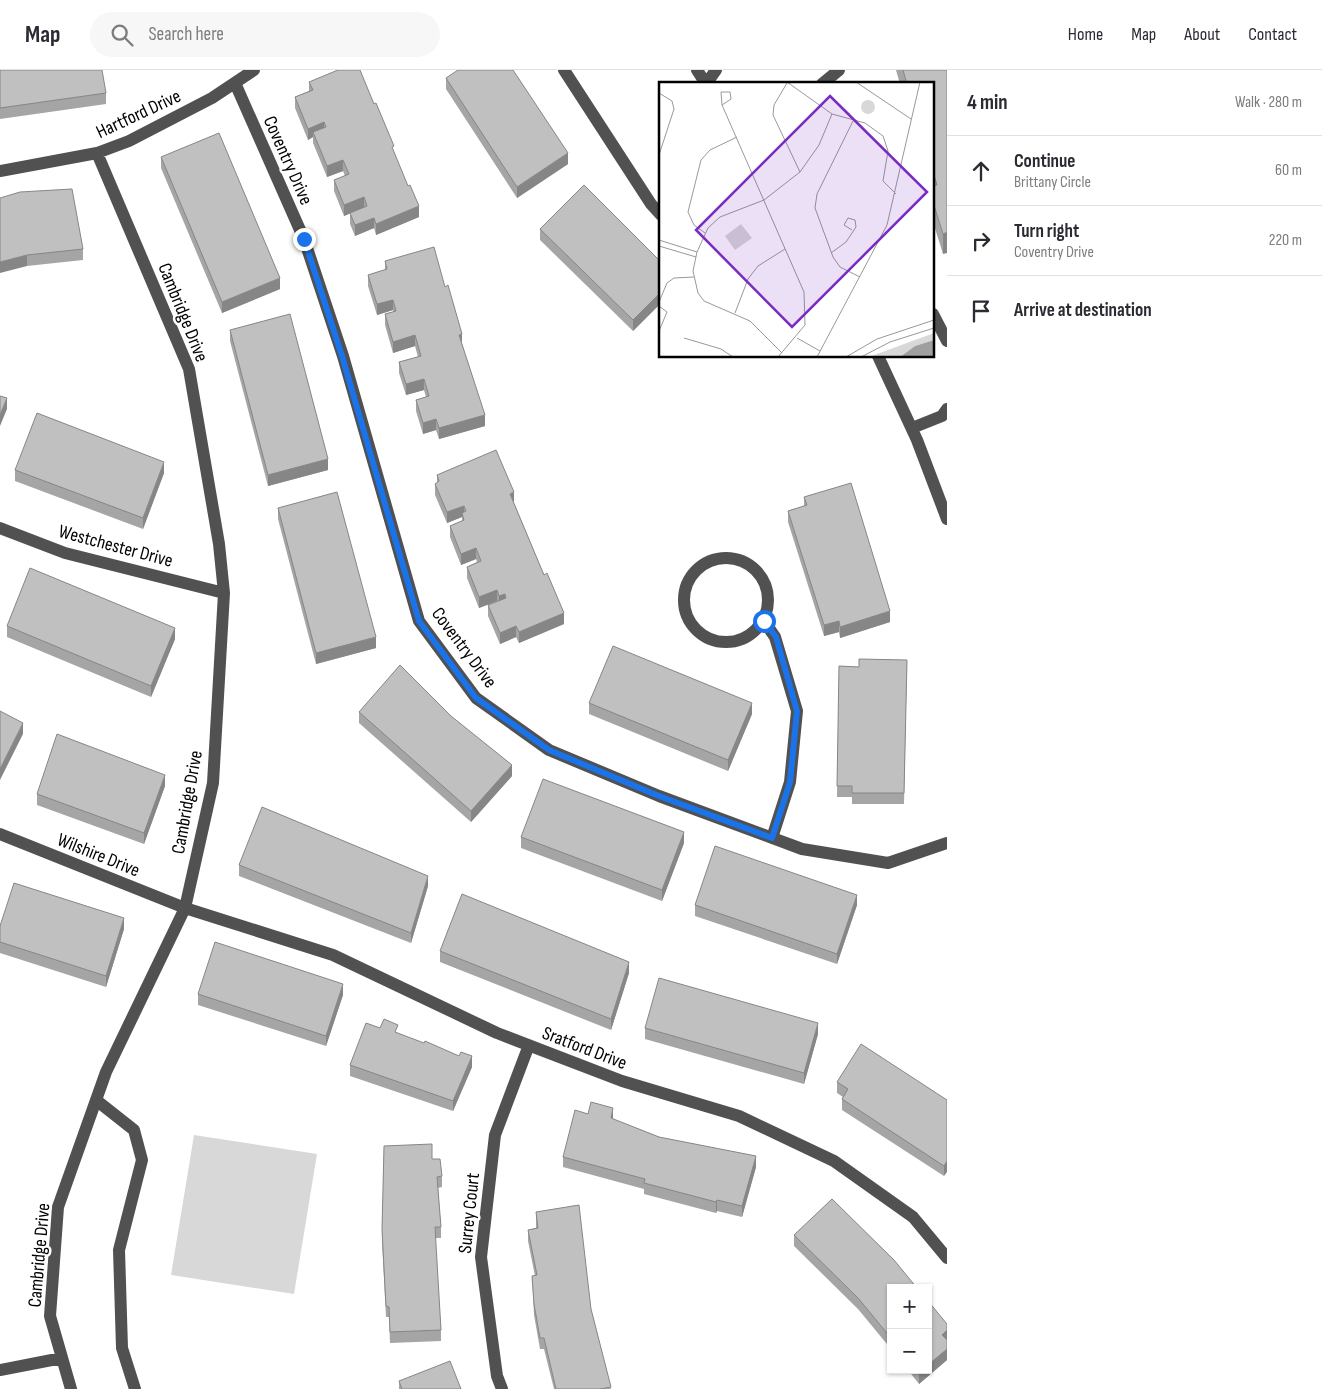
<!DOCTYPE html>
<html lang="en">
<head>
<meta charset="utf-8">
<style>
  :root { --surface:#fff; --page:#f7f7f7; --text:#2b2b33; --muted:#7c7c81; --line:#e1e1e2 }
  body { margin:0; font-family:"Sofia Sans Condensed",sans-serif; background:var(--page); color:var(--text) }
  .controls { position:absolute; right:15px; bottom:15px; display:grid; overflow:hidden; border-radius:0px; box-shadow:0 1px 4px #0004 }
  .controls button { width:45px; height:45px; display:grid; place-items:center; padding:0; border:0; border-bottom:1px solid var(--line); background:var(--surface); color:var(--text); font:25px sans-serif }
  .stop { position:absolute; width:15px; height:15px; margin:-11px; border:4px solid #1a73e8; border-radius:50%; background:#fff }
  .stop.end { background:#1a73e8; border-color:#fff; box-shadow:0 1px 5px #0008 }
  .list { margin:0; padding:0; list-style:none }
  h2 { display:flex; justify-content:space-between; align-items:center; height:65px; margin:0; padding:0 20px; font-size:21px }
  h2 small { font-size:16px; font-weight:400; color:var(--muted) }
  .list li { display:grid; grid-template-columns:32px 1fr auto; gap:15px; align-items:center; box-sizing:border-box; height:70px; padding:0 20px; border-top:1px solid var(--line) }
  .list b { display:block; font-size:19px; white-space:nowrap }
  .list p { margin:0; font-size:16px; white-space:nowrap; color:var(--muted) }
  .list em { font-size:16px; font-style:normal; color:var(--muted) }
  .icon { flex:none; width:28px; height:28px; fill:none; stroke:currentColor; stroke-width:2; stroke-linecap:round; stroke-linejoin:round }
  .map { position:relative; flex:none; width:947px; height:1319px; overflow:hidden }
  header { display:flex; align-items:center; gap:30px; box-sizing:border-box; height:70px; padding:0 25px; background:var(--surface); border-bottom:1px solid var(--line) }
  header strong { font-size:24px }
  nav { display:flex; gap:28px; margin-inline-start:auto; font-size:18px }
  .search { width:350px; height:45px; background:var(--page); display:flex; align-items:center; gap:12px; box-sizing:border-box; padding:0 18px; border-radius:28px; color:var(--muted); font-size:19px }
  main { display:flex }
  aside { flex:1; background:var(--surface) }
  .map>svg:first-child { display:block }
</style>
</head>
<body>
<header>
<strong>Map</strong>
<div class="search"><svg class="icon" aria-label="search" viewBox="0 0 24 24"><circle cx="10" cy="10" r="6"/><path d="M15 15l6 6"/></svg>Search here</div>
<nav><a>Home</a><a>Map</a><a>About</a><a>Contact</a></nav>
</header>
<main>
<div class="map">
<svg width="947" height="1319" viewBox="0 0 947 1319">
  <rect width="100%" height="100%" fill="#fff"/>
  <!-- green -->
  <path fill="#d8d8d8" d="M 194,1065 L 317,1084 L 294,1224 L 171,1205 Z"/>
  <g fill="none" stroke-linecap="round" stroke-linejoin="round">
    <!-- minor -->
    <path stroke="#515151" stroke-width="12" d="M 564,0 L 651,134 L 661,145
      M 697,0 L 706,14
      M 235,13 L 304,169 L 343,286 L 419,551 L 476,628 L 549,680 L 659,726 L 802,779 L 888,793 L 947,773
      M 706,14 L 716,0
      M 822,14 L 839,0
      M 0,101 L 97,83 L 129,71 L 212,28 L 254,0
      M 933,244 L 947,271
      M 878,286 L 917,370 L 947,449
      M 912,358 L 942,346 L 947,339
      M 0,458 L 65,483 L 224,523
      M684 530a42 42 0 1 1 84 0a42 42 0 1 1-84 0Z
      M 764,551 L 775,567 L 797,641 L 790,712 L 772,768
      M 0,764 L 185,838 L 333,885 L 497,963 L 622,1011 L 739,1046 L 834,1091 L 913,1147 L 947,1188
      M 96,1030 L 134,1060 L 142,1090 L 119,1180 L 122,1278 L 135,1319
      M 0,1300 L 62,1288
      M 71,1319 L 50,1246 L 58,1137 L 106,1002 L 185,838 L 213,713 L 224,523 L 219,474 L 189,299 L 97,83
      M 502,1319 L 497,1306 L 481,1187 L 495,1065 L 529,975"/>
  </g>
  <!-- wall -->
  <path fill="#a5a5a5" d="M 0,0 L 106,23 L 106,34 L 0,49 Z
    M 896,0 L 947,0 L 943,184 L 933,152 L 933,14 L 900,14 Z
    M 446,8 L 568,94 L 517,128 L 446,19 Z
    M 309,12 L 394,82 L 419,147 L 376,165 L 374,158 L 355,166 L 350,154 L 350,143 L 344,146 L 334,121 L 334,110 L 345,106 L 343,101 L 327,107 L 313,73 L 313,67 L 308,70 L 295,38 L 295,27 L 309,21 Z
    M 161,87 L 280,219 L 222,243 L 161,98 Z
    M 0,128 L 83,179 L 83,190 L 27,196 Z
    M 540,159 L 661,192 L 661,233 L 633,261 L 540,170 Z
    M 385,191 L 462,274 L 485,356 L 439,369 L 436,360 L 423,364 L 416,341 L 416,330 L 426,327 L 424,320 L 406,325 L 399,303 L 399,292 L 418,287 L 415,276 L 393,283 L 385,255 L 385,244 L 393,242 L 393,240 L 377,245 L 368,216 L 368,205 L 385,200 Z
    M 230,260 L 328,400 L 268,416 L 230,271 Z
    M 15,400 L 164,403 L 143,459 L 15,411 Z
    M 437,405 L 514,433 L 564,554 L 519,573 L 516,567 L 500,574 L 488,546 L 488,535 L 497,532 L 497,531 L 479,538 L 467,508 L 467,497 L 477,492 L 476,489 L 461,495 L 450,467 L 450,456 L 462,451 L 462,447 L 447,453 L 435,425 L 435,414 L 437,413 Z
    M 804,427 L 890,552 L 840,568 L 839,562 L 824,566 L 788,452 L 788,441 L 804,436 Z
    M 278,438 L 376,578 L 316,594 L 278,449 Z
    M 7,556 L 175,569 L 151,627 L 7,567 Z
    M 907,590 L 904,734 L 852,734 L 852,727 L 837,727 L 839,596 L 859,597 Z
    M 589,633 L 752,644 L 728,701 L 589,644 Z
    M 359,642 L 451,646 L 512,706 L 471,752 L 359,653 Z
    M 165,716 L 144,774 L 37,735 L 37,724 Z
    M 521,767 L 684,773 L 662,831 L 521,778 Z
    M 239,795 L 428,816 L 411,873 L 239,806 Z
    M 695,835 L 857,835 L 837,894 L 695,846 Z
    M 0,856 L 124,859 L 106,917 L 0,883 Z
    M 440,881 L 629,903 L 611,960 L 440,892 Z
    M 198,924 L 343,925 L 326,976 L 198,935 Z
    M 380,958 L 398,963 L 472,997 L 453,1041 L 350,1006 L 350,995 Z
    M 645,958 L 818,964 L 804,1014 L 645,969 Z
    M 837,1012 L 947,1030 L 944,1106 L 842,1040 L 842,1029 L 843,1027 L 837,1023 Z
    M 588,1044 L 613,1049 L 659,1067 L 756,1097 L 742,1147 L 717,1141 L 716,1143 L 644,1124 L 644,1119 L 563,1097 L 563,1087 Z
    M 384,1076 L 432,1089 L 442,1106 L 442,1117 L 438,1118 L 441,1157 L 441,1168 L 435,1168 L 441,1260 L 441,1271 L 390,1273 L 389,1247 L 386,1247 L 382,1171 Z
    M 536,1142 L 591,1239 L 611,1319 L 554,1319 L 544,1279 L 540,1279 L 534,1245 L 532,1206 L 535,1206 L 528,1171 L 528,1160 L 536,1158 Z
    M 794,1165 L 891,1218 L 891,1279 L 858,1239 L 794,1176 Z
    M 947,1254 L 947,1290 L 919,1314 L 908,1300 L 928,1300 Z
    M 399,1311 L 461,1319 L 399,1319 Z"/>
  <!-- shaded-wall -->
  <path fill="#868686" d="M 324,52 L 324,63 L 313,62 L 313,67 L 308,70 L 308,59 Z
    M 568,83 L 568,94 L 517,128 L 517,117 Z
    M 343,90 L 343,101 L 327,107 L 327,96 Z
    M 364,127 L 364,138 L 344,146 L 344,135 Z
    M 419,136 L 419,147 L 376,165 L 376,154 Z
    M 374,148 L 374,158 L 355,166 L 355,155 Z
    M 947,162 L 947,183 L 943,184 L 943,164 Z
    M 27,185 L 27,196 L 0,203 L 0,192 Z
    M 280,208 L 280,219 L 222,243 L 222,232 Z
    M 661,222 L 661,233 L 633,261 L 633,250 Z
    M 393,230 L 393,240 L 377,245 L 377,234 Z
    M 462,264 L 462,274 L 459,265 Z
    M 415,265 L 415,276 L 393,283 L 393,272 Z
    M 424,309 L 424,320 L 406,325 L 406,314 Z
    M 7,328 L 7,339 L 0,356 L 0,345 Z
    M 485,345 L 485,356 L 439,369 L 439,358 Z
    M 436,349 L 436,360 L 423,364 L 423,353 Z
    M 328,389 L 328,400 L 268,416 L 268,405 Z
    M 164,392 L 164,403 L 143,459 L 143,448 Z
    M 514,422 L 514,433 L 510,424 Z
    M 464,436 L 464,446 L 462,443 L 462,447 L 447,453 L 447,442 Z
    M 476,478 L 476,489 L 461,495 L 461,484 Z
    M 497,520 L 497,531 L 479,538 L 479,527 Z
    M 505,524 L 505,535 L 499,537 L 499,526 Z
    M 890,541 L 890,552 L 840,568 L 840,557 Z
    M 564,543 L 564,554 L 519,573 L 519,562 Z
    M 839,551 L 839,562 L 824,566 L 824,555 Z
    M 516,556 L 516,567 L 500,574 L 500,563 Z
    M 175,558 L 175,569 L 151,627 L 151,616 Z
    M 376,567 L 376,578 L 316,594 L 316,583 Z
    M 752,633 L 752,644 L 728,701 L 728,690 Z
    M 23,653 L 23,664 L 0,710 L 0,699 Z
    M 512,695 L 512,706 L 471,752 L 471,741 Z
    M 165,705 L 165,716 L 144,774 L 144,763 Z
    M 684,762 L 684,773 L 662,831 L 662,820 Z
    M 428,806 L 428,816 L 411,873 L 411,863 Z
    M 857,825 L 857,835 L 837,894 L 837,884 Z
    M 124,848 L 124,859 L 106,917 L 106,906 Z
    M 629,892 L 629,903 L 611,960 L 611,949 Z
    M 343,914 L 343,925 L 326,976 L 326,966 Z
    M 818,953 L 818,964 L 804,1014 L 804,1003 Z
    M 472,986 L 472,997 L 453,1041 L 453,1031 Z
    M 613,1038 L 613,1049 L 611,1048 Z
    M 756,1086 L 756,1097 L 742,1147 L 742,1136 Z
    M 947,1091 L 947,1102 L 944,1106 L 944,1096 Z
    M 717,1130 L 717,1141 L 716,1143 L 716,1132 Z
    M 947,1260 L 947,1271 L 942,1265 Z
    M 947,1279 L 947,1290 L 919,1314 L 919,1303 L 923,1300 L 928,1300 L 928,1295 Z"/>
  <!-- building -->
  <path fill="#c0c0c0" stroke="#868686" d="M 0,0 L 102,0 L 106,23 L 0,38 Z
    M 338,0 L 360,0 L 374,34 L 376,33 L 394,76 L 392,77 L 408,116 L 410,115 L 419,136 L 376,154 L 374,148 L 355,155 L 350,143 L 367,136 L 364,127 L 344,135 L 334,110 L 349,104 L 343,90 L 327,96 L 313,62 L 326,57 L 324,52 L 308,59 L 295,27 L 313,20 L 309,12 Z
    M 458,0 L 513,0 L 568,83 L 517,117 L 446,8 Z
    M 903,0 L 947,0 L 947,162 L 943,164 L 933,132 L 933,116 L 937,115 L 933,102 L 933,14 L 907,14 Z
    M 219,63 L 280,208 L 222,232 L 161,87 Z
    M 584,115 L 661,192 L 661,222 L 633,250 L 540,159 Z
    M 72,119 L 83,179 L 27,185 L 0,192 L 0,128 L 20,122 Z
    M 434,177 L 445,217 L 448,215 L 462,264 L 459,265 L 485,345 L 439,358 L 436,349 L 423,353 L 416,330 L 429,326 L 424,309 L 406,314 L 399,292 L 421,286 L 415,265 L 393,272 L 385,244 L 396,241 L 393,230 L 377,234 L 368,205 L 387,199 L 385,191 Z
    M 290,244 L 328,389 L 268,405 L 230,260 Z
    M 0,326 L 7,328 L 0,345 Z
    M 37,343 L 164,392 L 143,448 L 15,400 Z
    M 496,380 L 514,422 L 510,424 L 544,505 L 547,503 L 564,543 L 519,562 L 516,556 L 500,563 L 488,535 L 506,528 L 505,524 L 499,526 L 497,520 L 479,527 L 467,497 L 481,491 L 476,478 L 461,484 L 450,456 L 464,450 L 462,443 L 466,441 L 464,436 L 447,442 L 435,414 L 439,411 L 437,405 Z
    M 851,413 L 890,541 L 840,557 L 839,551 L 824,555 L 788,441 L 807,435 L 804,427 Z
    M 337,422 L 376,567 L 316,583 L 278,438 Z
    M 30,498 L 175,558 L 151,616 L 7,556 Z
    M 613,576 L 752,633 L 728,690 L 589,633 Z
    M 859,589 L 907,590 L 904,723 L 852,723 L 852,716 L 837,716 L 839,596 L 859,597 Z
    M 400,595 L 451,646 L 512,695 L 471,741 L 359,642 Z
    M 0,641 L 23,653 L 0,699 Z
    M 57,664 L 165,705 L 144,763 L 37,724 Z
    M 543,709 L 684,762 L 662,820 L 521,767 Z
    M 262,737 L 428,806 L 411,863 L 239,795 Z
    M 715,776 L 857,825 L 837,884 L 695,835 Z
    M 14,813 L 124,848 L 106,906 L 0,872 L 0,856 Z
    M 462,824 L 629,892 L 611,949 L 440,881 Z
    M 215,872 L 343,914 L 326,966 L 198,924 Z
    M 659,908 L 818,953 L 804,1003 L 645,958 Z
    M 384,949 L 398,955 L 395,962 L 424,973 L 425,971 L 459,986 L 461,982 L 472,986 L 453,1031 L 350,995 L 366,953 L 380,958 Z
    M 861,974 L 947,1030 L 947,1091 L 944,1096 L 842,1029 L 848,1019 L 837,1012 Z
    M 591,1032 L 613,1038 L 611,1048 L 659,1067 L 756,1086 L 742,1136 L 717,1130 L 716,1132 L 644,1113 L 645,1109 L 563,1087 L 575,1040 L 588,1044 Z
    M 432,1074 L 432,1089 L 440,1089 L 442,1106 L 437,1107 L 441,1157 L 435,1157 L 441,1260 L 390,1262 L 389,1237 L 386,1236 L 382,1160 L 384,1076 Z
    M 832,1129 L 894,1190 L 917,1218 L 891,1218 L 891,1268 L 858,1228 L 794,1165 Z
    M 579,1135 L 591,1239 L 611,1317 L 600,1319 L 556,1319 L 544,1268 L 540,1268 L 534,1234 L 532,1206 L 537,1205 L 528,1160 L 538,1158 L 536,1142 Z
    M 928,1231 L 947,1254 L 947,1260 L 942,1265 L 947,1270 L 947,1279 L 928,1295 Z
    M 450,1291 L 461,1319 L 402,1319 L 399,1311 Z
    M 917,1300 L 923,1300 L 919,1303 Z"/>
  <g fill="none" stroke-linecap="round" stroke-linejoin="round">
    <!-- route -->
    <path stroke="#1a73e8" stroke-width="6" d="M 304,169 L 342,286 L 419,551 L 476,628 L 549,680 L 659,726 L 772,768 L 790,712 L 797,641 L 776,567 L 764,551"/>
  </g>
  <g text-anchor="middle" stroke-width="5" stroke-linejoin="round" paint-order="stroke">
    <!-- street labels -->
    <g font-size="19" fill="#000" stroke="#fff">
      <text transform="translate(138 43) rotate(-25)" y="7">Hartford Drive</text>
      <text transform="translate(289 90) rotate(66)" y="7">Coventry Drive</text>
      <text transform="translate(184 242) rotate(68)" y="7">Cambridge Drive</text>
      <text transform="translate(116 475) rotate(15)" y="7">Westchester Drive</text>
      <text transform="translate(465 577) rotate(53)" y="7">Coventry Drive</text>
      <text transform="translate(186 732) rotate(-80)" y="7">Cambridge Drive</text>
      <text transform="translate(99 784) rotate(22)" y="7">Wilshire Drive</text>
      <text transform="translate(585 977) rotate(21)" y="7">Sratford Drive</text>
      <text transform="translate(468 1143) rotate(-84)" y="7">Surrey Court</text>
      <text transform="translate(38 1185) rotate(-85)" y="7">Cambridge Drive</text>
    </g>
  </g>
  <!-- overview -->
  <g transform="translate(659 12)">
    <rect width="275" height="275" fill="#fff"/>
    <path d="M202 25a7 7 0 1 1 14 0a7 7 0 1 1-14 0ZM 82,142 L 93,156 L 76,168 L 66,154 ZM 275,251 L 275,258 L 256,264 L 241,275 L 210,275 Z" fill="#d8d8d8"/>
    <path d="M 275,258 L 275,275 L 241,275 L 256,264 Z" fill="#9f9f9f"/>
    <path fill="none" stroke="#999" stroke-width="1" d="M 128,0 L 173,32 L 206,41 L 224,54 L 229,69 L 224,99 L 237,112M 197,0 L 252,37M 128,1 L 115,23 L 114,33 L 141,90M 0,11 L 13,19 L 15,27 L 0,73M 63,23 L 62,10 L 71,10 L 72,17 L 63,23 L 145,210 L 146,243 L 119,275M 194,39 L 158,112 L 156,126 L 174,175 L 181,185 L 201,195M 46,151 L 35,143 L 29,130 L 42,78 L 51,68 L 78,55M 0,158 L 38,170M 0,164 L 37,175M 172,171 L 187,160 L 197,145 L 196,138 L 189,136 L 185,143 L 193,148M 0,220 L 8,201 L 15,196 L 35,195M 0,224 L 8,230 L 0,249M 76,231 L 89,197 L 99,184 L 126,167M 25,256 L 62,267 L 74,275M 138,256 L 161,269M 123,271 L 91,239 L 45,219 L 39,211 L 34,189 L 38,170 L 49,146 L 61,135 L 105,118 L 141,90 L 160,63 L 173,32M 158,275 L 228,143 L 261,0M 187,275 L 218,257 L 275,238M 202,275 L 231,260 L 275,246"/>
    <path fill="#7b2cbf" fill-opacity="0.15" stroke="#7b2cbf" stroke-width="2.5" d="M 171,14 L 268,110 L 133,245 L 37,148 Z"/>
    <rect width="275" height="275" fill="none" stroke="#000" stroke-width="2.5"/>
  </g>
</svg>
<div class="controls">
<button>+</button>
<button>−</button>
</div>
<div class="stop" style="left:764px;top:551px"></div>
<div class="stop end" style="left:304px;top:169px"></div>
</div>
<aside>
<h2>4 min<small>Walk · 280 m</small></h2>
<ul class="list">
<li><svg class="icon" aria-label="ahead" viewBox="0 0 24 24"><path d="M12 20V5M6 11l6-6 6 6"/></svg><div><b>Continue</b><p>Brittany Circle</p></div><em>60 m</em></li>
<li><svg class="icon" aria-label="right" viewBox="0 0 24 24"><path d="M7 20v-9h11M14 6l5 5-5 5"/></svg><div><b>Turn right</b><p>Coventry Drive</p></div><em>220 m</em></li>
<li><svg class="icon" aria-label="arrive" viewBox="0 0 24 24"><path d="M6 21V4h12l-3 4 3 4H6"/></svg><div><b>Arrive at destination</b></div></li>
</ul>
</aside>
</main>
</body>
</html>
